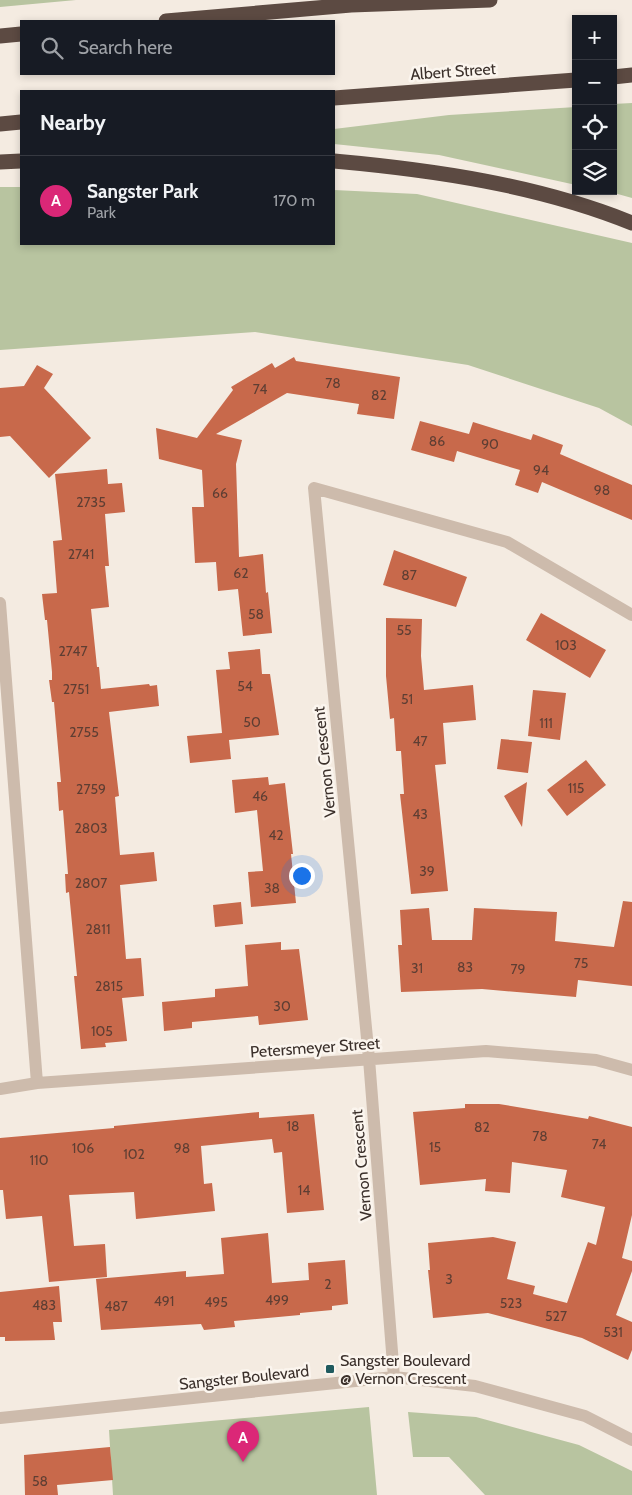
<!DOCTYPE html>
<html lang="en">
<head>
<meta charset="utf-8">
<style>
  :root { --surface:#171b24; --page:#242831; --text:#f1f3f6; --muted:#9ea1a6; --line:#363941; --accent:#db2777 }
  body { margin:0; font-family:Cabin,sans-serif; background:var(--page); color:var(--text) }
  .controls { position:absolute; right:15px; top:15px; display:grid; overflow:hidden; border-radius:0px; box-shadow:0 2px 8px #0003 }
  .controls button { width:45px; height:45px; display:grid; place-items:center; padding:0; border:0; border-bottom:1px solid var(--line); background:var(--surface); color:var(--text); font:25px sans-serif }
  .you { position:absolute; left:301px; top:875px; width:18px; height:18px; margin:-12px; border:4px solid #fff; border-radius:50%; background:#1a73e8; box-shadow:0 0 0 8px #1a73e833 }
  .badge { display:grid; place-items:center; width:32px; height:32px; border-radius:50%; background:var(--accent); color:#fff; font-size:16px; font-weight:700 }
  .pin { position:absolute; translate:-50% -41px; filter:drop-shadow(0 1px 2px #0008) }
  .pin::after { content:''; position:absolute; top:26px; width:18px; height:15px; background:inherit; clip-path:polygon(0 0,100% 0,50% 100%) }
  .list { margin:0; padding:0; list-style:none }
  h2 { display:flex; justify-content:space-between; align-items:center; height:65px; margin:0; padding:0 20px; font-size:21px }
  h2 small { font-size:16px; font-weight:400; color:var(--muted) }
  .list li { display:grid; grid-template-columns:32px 1fr auto; gap:15px; align-items:center; box-sizing:border-box; height:90px; padding:0 20px; border-top:1px solid var(--line) }
  .list b { display:block; font-size:19px; white-space:nowrap }
  .list p { margin:0; font-size:16px; white-space:nowrap; color:var(--muted) }
  .list em { font-size:16px; font-style:normal; color:var(--muted) }
  .icon { flex:none; width:28px; height:28px; fill:none; stroke:currentColor; stroke-width:2; stroke-linecap:round; stroke-linejoin:round }
  .map { position:relative; flex:none; width:632px; height:1495px; overflow:hidden }
  .search { position:absolute; background:var(--surface); box-shadow:0 2px 8px #0003; left:20px; top:20px; width:315px; height:55px; display:flex; align-items:center; gap:12px; box-sizing:border-box; padding:0 18px; border-radius:0px; color:var(--muted); font-size:19px }
  .panel { position:absolute; background:var(--surface); box-shadow:0 2px 8px #0003; left:20px; top:90px; width:315px; height:155px; border-radius:0px }
  .map>svg:first-child { display:block }
</style>
</head>
<body>
<div class="map">
<svg width="632" height="1495" viewBox="0 0 632 1495">
  <rect width="100%" height="100%" fill="#f4ebe1"/>
  <!-- green -->
  <path fill="#b8c4a0" d="M 0,0 L 76,0 L 0,7 Z
    M 632,103 L 632,198 L 607,191 L 613,191 L 613,104 Z
    M 576,107 L 576,185 L 439,155 L 334,144 L 334,129 L 449,115 Z
    M 0,187 L 21,187 L 21,244 L 334,244 L 334,190 L 417,194 L 632,243 L 632,426 L 599,408 L 468,365 L 255,332 L 0,350 Z
    M 369,1407 L 377,1495 L 113,1495 L 109,1430 Z
    M 408,1412 L 476,1417 L 579,1445 L 632,1471 L 632,1495 L 485,1495 L 449,1457 L 413,1457 Z"/>
  <!-- building -->
  <path fill="#c8694b" d="M 294,357 L 296,361 L 400,377 L 394,419 L 357,414 L 359,404 L 287,393 L 216,434 L 242,440 L 236,464 L 239,557 L 263,554 L 266,593 L 268,592 L 272,633 L 243,636 L 238,589 L 218,591 L 216,562 L 195,563 L 192,507 L 204,507 L 202,470 L 159,459 L 156,428 L 197,438 L 233,390 L 231,387 L 272,363 L 275,368 Z
    M 37,365 L 53,374 L 44,388 L 91,438 L 49,478 L 10,436 L 0,437 L 0,388 L 24,386 Z
    M 420,421 L 469,434 L 473,422 L 531,440 L 533,434 L 563,445 L 560,454 L 632,485 L 632,520 L 542,482 L 538,493 L 515,485 L 520,470 L 457,451 L 454,462 L 411,450 Z
    M 107,469 L 108,484 L 122,483 L 125,512 L 105,514 L 109,566 L 105,566 L 109,607 L 91,609 L 97,667 L 99,667 L 101,689 L 149,684 L 150,686 L 157,685 L 159,706 L 109,712 L 119,796 L 115,797 L 120,855 L 154,852 L 157,881 L 120,885 L 126,959 L 141,958 L 144,996 L 122,998 L 127,1041 L 105,1043 L 106,1047 L 81,1049 L 74,976 L 77,976 L 69,892 L 66,893 L 65,874 L 68,874 L 63,810 L 59,811 L 57,782 L 61,782 L 54,702 L 52,702 L 49,680 L 52,680 L 52,672 L 47,620 L 45,620 L 42,594 L 57,593 L 53,541 L 62,540 L 55,474 Z
    M 394,550 L 467,577 L 456,607 L 383,585 Z
    M 541,613 L 606,650 L 590,678 L 526,640 Z
    M 386,618 L 422,619 L 421,656 L 424,690 L 473,685 L 476,720 L 443,723 L 446,764 L 435,765 L 448,891 L 411,894 L 400,794 L 404,794 L 401,751 L 396,751 L 394,718 L 390,719 L 386,676 Z
    M 260,649 L 262,674 L 270,674 L 279,735 L 229,740 L 231,759 L 190,763 L 187,736 L 222,733 L 216,670 L 230,669 L 228,652 Z
    M 533,690 L 566,693 L 560,740 L 528,736 Z
    M 501,739 L 532,742 L 528,773 L 497,769 Z
    M 586,760 L 606,785 L 567,816 L 547,790 Z
    M 268,777 L 269,785 L 285,783 L 293,854 L 291,854 L 296,903 L 251,907 L 248,872 L 263,871 L 257,810 L 235,813 L 232,780 Z
    M 527,782 L 522,827 L 504,796 Z
    M 623,901 L 632,902 L 632,986 L 578,980 L 576,997 L 482,989 L 401,992 L 398,945 L 402,945 L 400,910 L 429,908 L 432,940 L 472,940 L 474,908 L 557,912 L 555,941 L 614,947 Z
    M 241,902 L 243,924 L 215,927 L 213,905 Z
    M 281,942 L 281,950 L 299,949 L 308,1020 L 259,1025 L 258,1016 L 192,1022 L 192,1028 L 164,1031 L 162,1002 L 215,997 L 215,989 L 248,986 L 245,945 Z
    M 465,1104 L 499,1104 L 588,1119 L 589,1116 L 632,1127 L 632,1215 L 622,1258 L 632,1261 L 632,1271 L 616,1315 L 632,1322 L 632,1350 L 628,1360 L 582,1338 L 488,1313 L 433,1318 L 428,1270 L 430,1270 L 428,1243 L 493,1237 L 516,1242 L 507,1279 L 535,1286 L 533,1294 L 567,1303 L 588,1242 L 596,1245 L 605,1207 L 561,1197 L 567,1170 L 512,1162 L 510,1193 L 485,1191 L 486,1179 L 420,1185 L 413,1112 L 465,1108 Z
    M 259,1112 L 259,1118 L 314,1114 L 324,1210 L 287,1213 L 282,1152 L 274,1153 L 272,1139 L 201,1146 L 204,1184 L 212,1183 L 215,1211 L 136,1219 L 134,1192 L 69,1195 L 74,1246 L 105,1244 L 107,1277 L 49,1282 L 42,1216 L 6,1219 L 3,1190 L 0,1190 L 0,1138 L 114,1128 L 114,1126 Z
    M 268,1233 L 272,1283 L 309,1280 L 308,1263 L 345,1260 L 348,1304 L 332,1306 L 332,1310 L 300,1313 L 300,1315 L 234,1321 L 235,1327 L 204,1330 L 201,1324 L 101,1330 L 96,1279 L 186,1271 L 186,1277 L 224,1274 L 221,1238 Z
    M 59,1286 L 62,1322 L 53,1322 L 55,1340 L 5,1341 L 5,1337 L 0,1337 L 0,1292 Z
    M 110,1447 L 113,1480 L 57,1485 L 58,1495 L 25,1495 L 24,1455 Z"/>
  <g fill="none" stroke-linecap="round" stroke-linejoin="round">
    <!-- minor -->
    <path stroke="#cdbbac" stroke-width="12" d="M 0,603 L 37,1083
      M 0,1089 L 37,1083 L 486,1051 L 596,1060 L 632,1070
      M 394,1377 L 369,1059 L 314,488 L 507,542 L 632,615
      M 0,1418 L 394,1377 L 475,1386 L 585,1416 L 632,1440"/>
    <!-- highway -->
    <path stroke="#5c4a42" stroke-width="15" d="M 166,21 L 351,5 L 490,0
      M 0,36 L 21,34
      M 613,77 L 632,75
      M 334,98 L 576,80
      M 0,124 L 21,122
      M 334,161 C 434,170 538,185 632,223
      M 0,162 L 21,161"/>
  </g>
  <!-- markers -->
  <rect fill="#1f5a5e" stroke="#fbf5ee" stroke-width="2" x="325" y="1364" width="10" height="10" rx="2.5"/>
  <g text-anchor="middle" stroke-width="5" stroke-linejoin="round" paint-order="stroke">
    <!-- number labels -->
    <g font-size="14" fill="#5e3e33">
      <text x="333" y="388">78</text>
      <text x="260" y="394">74</text>
      <text x="379" y="400">82</text>
      <text x="437" y="446">86</text>
      <text x="490" y="449">90</text>
      <text x="541" y="475">94</text>
      <text x="602" y="495">98</text>
      <text x="220" y="498">66</text>
      <text x="91" y="507">2735</text>
      <text x="81" y="559">2741</text>
      <text x="241" y="578">62</text>
      <text x="409" y="580">87</text>
      <text x="256" y="619">58</text>
      <text x="404" y="635">55</text>
      <text x="566" y="650">103</text>
      <text x="73" y="656">2747</text>
      <text x="245" y="691">54</text>
      <text x="76" y="694">2751</text>
      <text x="407" y="704">51</text>
      <text x="252" y="727">50</text>
      <text x="546" y="728">111</text>
      <text x="84" y="737">2755</text>
      <text x="420" y="746">47</text>
      <text x="576" y="793">115</text>
      <text x="91" y="794">2759</text>
      <text x="260" y="801">46</text>
      <text x="420" y="819">43</text>
      <text x="91" y="833">2803</text>
      <text x="276" y="840">42</text>
      <text x="427" y="876">39</text>
      <text x="91" y="888">2807</text>
      <text x="272" y="893">38</text>
      <text x="98" y="934">2811</text>
      <text x="581" y="968">75</text>
      <text x="465" y="972">83</text>
      <text x="417" y="973">31</text>
      <text x="518" y="974">79</text>
      <text x="109" y="991">2815</text>
      <text x="282" y="1011">30</text>
      <text x="102" y="1036">105</text>
      <text x="293" y="1131">18</text>
      <text x="482" y="1132">82</text>
      <text x="540" y="1141">78</text>
      <text x="599" y="1149">74</text>
      <text x="435" y="1152">15</text>
      <text x="83" y="1153">106</text>
      <text x="182" y="1153">98</text>
      <text x="134" y="1159">102</text>
      <text x="39" y="1165">110</text>
      <text x="304" y="1195">14</text>
      <text x="449" y="1284">3</text>
      <text x="328" y="1289">2</text>
      <text x="277" y="1305">499</text>
      <text x="164" y="1306">491</text>
      <text x="216" y="1307">495</text>
      <text x="511" y="1308">523</text>
      <text x="44" y="1310">483</text>
      <text x="116" y="1311">487</text>
      <text x="556" y="1321">527</text>
      <text x="613" y="1337">531</text>
      <text x="40" y="1486">58</text>
    </g>
    <!-- street labels -->
    <g font-size="16" fill="#3b302b" stroke="#fbf5ee">
      <text transform="translate(453 71) rotate(-4)" y="6">Albert Street</text>
      <text transform="translate(324 762) rotate(-96)" y="6">Vernon Crescent</text>
      <text transform="translate(315 1047) rotate(-4)" y="6">Petersmeyer Street</text>
      <text transform="translate(361 1165) rotate(-95)" y="6">Vernon Crescent</text>
      <text transform="translate(244 1377) rotate(-6)" y="6">Sangster Boulevard</text>
    </g>
    <!-- poi labels -->
    <g font-size="16" fill="#3b302b" stroke="#fbf5ee" text-anchor="start">
      <text x="340" y="1366">Sangster Boulevard<tspan x="340" dy="18">@ Vernon Crescent</tspan></text>
    </g>
  </g>
</svg>
<div class="controls">
<button>+</button>
<button>−</button>
<button><svg class="icon" aria-label="locate" viewBox="0 0 24 24"><circle cx="12" cy="12" r="6"/><path d="M12 2v4M12 18v4M2 12h4M18 12h4"/></svg></button>
<button><svg class="icon" aria-label="layers" viewBox="0 0 24 24"><path d="M12 4l9 5-9 5-9-5zM3 14l9 5 9-5"/></svg></button>
</div>
<div class="you"></div>
<div class="pin badge" style="left:243px;top:1462px">A</div>
<div class="search"><svg class="icon" aria-label="search" viewBox="0 0 24 24"><circle cx="10" cy="10" r="6"/><path d="M15 15l6 6"/></svg>Search here</div>
<section class="panel">
<h2>Nearby<small></small></h2>
<ul class="list">
<li><span class="badge">A</span><div><b>Sangster Park</b><p>Park</p></div><em>170 m</em></li>
</ul>
</section>
</div>
</body>
</html>
